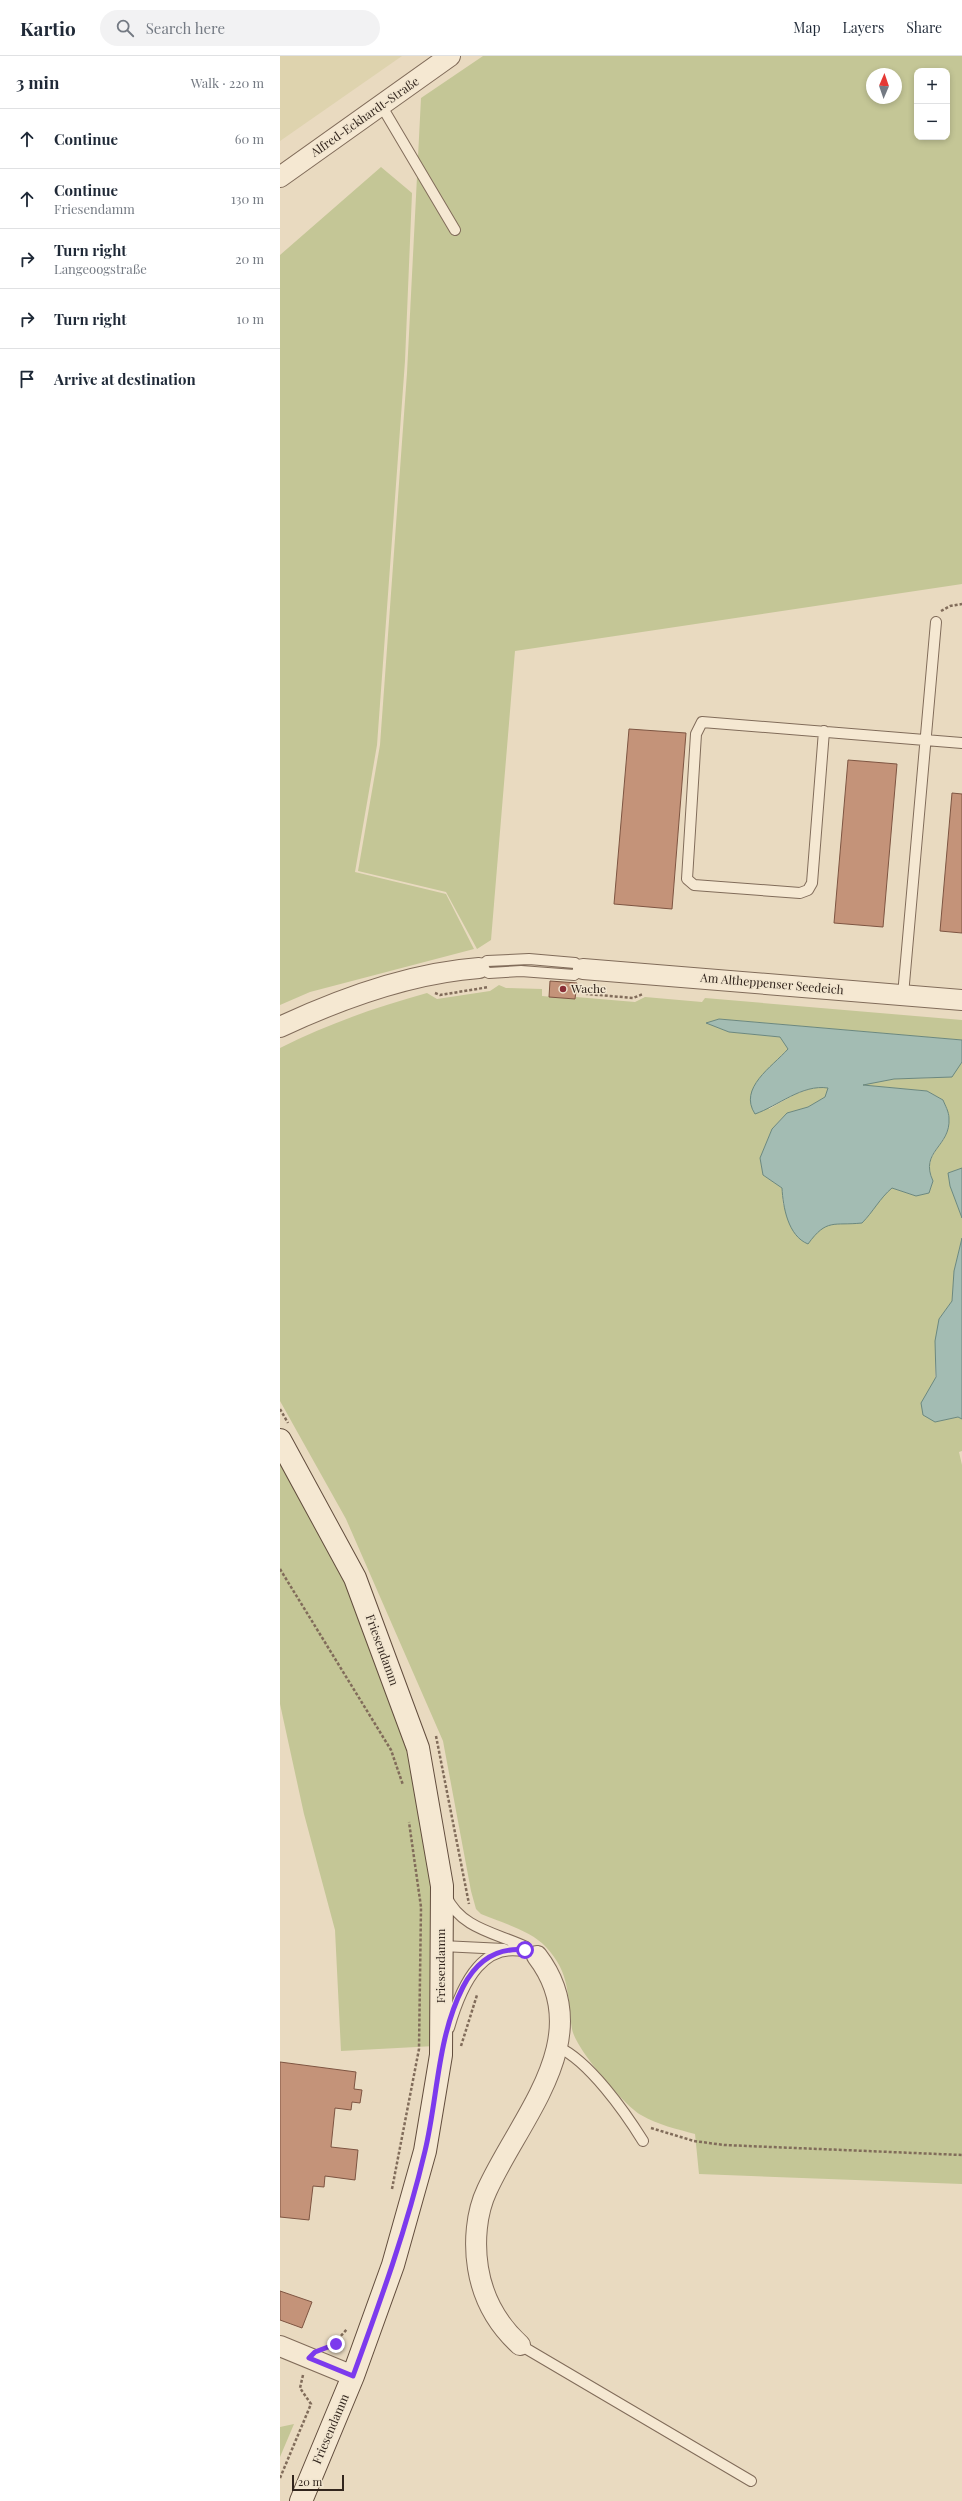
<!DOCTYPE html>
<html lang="en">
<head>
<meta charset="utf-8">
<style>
  :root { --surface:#fff; --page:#f2f2f3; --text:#1f2937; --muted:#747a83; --line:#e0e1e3 }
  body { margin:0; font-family:"Playfair Display",serif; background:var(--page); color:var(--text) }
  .controls { position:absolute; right:12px; top:12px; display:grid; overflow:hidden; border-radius:8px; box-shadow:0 2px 6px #0003 }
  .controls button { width:36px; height:36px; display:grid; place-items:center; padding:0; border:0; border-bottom:1px solid var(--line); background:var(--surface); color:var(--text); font:20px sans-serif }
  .compass { position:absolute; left:586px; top:12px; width:36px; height:36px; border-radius:50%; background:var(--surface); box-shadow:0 2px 6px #0003; rotate:2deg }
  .scale { position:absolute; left:12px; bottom:10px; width:52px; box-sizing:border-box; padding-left:4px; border:2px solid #32251d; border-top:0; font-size:11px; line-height:14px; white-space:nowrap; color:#32251d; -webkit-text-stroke:3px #f1e5cf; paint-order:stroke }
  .stop { position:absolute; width:12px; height:12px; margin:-9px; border:3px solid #7c3aed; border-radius:50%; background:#fff }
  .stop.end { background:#7c3aed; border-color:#fff; box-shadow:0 1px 4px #0008 }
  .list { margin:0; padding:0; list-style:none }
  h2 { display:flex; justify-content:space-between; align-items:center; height:52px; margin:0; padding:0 16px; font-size:17px }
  h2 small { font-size:13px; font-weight:400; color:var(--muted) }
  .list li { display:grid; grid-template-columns:26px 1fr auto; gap:12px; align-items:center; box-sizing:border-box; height:60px; padding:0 16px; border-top:1px solid var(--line) }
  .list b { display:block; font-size:15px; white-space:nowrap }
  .list p { margin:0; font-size:13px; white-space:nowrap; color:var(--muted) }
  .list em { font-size:13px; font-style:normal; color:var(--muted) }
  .icon { flex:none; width:22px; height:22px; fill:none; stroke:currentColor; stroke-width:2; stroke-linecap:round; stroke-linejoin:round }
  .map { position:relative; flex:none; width:682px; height:2445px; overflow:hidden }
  header { display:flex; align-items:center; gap:24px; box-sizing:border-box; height:56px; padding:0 20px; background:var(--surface); border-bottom:1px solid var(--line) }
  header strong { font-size:19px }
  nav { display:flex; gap:22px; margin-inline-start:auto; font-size:14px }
  .search { width:280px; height:36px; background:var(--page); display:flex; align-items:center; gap:10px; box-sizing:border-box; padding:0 14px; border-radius:22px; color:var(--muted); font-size:15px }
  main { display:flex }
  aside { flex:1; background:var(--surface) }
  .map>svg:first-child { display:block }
</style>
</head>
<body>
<header>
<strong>Kartio</strong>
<div class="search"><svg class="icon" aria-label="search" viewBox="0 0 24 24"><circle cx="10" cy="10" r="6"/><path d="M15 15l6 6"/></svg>Search here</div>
<nav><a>Map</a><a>Layers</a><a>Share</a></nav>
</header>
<main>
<aside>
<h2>3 min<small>Walk · 220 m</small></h2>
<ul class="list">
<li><svg class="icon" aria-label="ahead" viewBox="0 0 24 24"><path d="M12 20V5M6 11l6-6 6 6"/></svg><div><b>Continue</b></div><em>60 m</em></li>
<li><svg class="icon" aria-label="ahead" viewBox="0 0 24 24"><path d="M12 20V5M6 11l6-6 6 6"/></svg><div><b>Continue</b><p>Friesendamm</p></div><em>130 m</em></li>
<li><svg class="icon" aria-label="right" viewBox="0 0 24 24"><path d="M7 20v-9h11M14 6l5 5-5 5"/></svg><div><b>Turn right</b><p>Langeoogstraße</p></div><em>20 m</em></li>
<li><svg class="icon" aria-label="right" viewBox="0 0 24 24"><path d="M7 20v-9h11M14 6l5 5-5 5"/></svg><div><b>Turn right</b></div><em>10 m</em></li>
<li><svg class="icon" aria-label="arrive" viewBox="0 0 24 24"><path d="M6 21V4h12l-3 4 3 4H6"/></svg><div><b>Arrive at destination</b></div></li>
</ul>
</aside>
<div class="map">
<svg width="682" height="2445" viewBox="0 0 682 2445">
  <rect width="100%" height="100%" fill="#e9dac0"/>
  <!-- farmland -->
  <path fill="#ded3ae" d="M 0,0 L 122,0 L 0,85 Z"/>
  <!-- green -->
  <path fill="#c4c696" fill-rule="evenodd" d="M 203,0 L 682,0 L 682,528 L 235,595 L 211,884 L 197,893 L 166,836 L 78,815 L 100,689 L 127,317 L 141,42 ZM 637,15 L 667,15 L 667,81 L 637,81 ZM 592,18 L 616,18 L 616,42 L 592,42 Z
    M 101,111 L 132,137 L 125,305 L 97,689 L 75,816 L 166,838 L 194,893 L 30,936 L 0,949 L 0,199 Z
    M 219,929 L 226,932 L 262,933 L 262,940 L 295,943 L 296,941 L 355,946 L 365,941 L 422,946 L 425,942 L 682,964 L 682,984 L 439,963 L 426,967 L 449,976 L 500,981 L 508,993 L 481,1021 L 489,1053 C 507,1043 527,1029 549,1032 L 545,1041 L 528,1051 L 507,1057 L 492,1073 L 480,1102 L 483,1119 L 502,1132 L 503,1149 L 538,1174 L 549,1168 L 582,1167 C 593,1155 600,1142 612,1132 L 636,1140 L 649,1137 L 653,1125 C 640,1095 671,1091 669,1062 C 669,1056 665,1049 663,1044 L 647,1035 L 581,1029 L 614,1023 L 653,1022 L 682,1006 L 682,1112 L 668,1117 L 670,1130 L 682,1162 L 682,1182 L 674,1215 L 672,1245 L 659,1263 L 655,1303 L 655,1366 L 678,1361 L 682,1363 L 682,1395 L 679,1396 L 682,1409 L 682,2128 L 419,2118 L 415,2078 C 397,2073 378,2069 361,2059 C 344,2049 295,1992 292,1973 C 287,1940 291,1918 266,1891 C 250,1874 222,1867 201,1858 L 196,1853 L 191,1835 L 163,1685 L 66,1463 L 0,1345 L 0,992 C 48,968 96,951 147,937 L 157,943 L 210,935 Z
    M 0,1397 L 68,1524 L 132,1694 L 155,1831 L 155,1990 L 61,1995 L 55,1874 L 24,1758 L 0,1648 Z
    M 14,2368 L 0,2401 L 0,2371 Z"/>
  <!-- water -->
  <path fill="#a3bcb3" stroke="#6b887f" d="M 439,963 L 682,984 L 682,1006 L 672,1021 L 614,1023 L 583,1029 L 647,1035 L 663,1044 C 665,1049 669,1056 669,1062 C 671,1091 639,1095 653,1125 L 649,1137 L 636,1140 L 612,1132 C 600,1142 593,1156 582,1167 C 553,1170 547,1162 528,1188 C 508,1180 503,1151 502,1132 L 483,1119 L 480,1102 L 492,1073 L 507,1057 L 528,1051 L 545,1041 L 548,1032 C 522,1028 498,1050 475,1058 C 458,1032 492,1011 508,993 L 500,981 L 449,976 L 426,967 Z
    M 682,1112 L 682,1162 L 670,1130 L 668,1117 Z
    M 682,1182 L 682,1363 L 678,1361 L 655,1366 L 643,1359 L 641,1347 L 656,1321 L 655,1285 L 659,1263 L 672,1245 L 674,1215 Z"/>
  <!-- building -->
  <path fill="#c49379" stroke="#7e5542" d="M 349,673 L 406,677 L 392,853 L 334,848 Z
    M 568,704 L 617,708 L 603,871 L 554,867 Z
    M 672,737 L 682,738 L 682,877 L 660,875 Z
    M 270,925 L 297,927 L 295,943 L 269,941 Z
    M 0,2006 L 76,2016 L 74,2033 L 82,2034 L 80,2047 L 72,2046 L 71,2054 L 55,2052 L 51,2091 L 78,2094 L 75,2124 L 45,2120 L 44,2131 L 33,2130 L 29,2164 L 0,2161 Z
    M 0,2235 L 32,2246 L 22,2272 L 0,2264 Z"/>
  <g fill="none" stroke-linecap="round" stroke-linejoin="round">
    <defs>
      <path id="service" d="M 101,49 L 175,174
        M 544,675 L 532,827 L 528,834 L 520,837 L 414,829 L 407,823 L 416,678 L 422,666 L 682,687
        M 249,903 L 295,907 L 303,913 L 294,919 L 241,915 L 209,917 L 199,912 L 207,905 Z
        M 623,939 L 656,566
        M 166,1840 C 181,1873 217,1877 246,1891
        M 162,1890 L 224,1893
        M 169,1972 C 181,1930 204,1876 257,1900
        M 278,1991 C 309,2005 345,2056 363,2085
        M 240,2289 L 471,2425"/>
      <path id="minor" d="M 0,121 L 170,0
        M 303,913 L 682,944
        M 0,971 C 62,942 131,917 199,912
        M 240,2289 C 217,2268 203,2243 198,2212 C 194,2187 196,2157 207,2134 C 240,2061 319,1981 257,1900
        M 0,2290 L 73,2320"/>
      <path id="secondary" d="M 0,1384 L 75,1522 L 138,1692 L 162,1830 L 161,1999 L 145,2095 L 113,2209 L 73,2320 L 21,2445"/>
    </defs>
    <!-- service casing -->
    <use href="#service" stroke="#816c5a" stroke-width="12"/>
    <!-- minor casing -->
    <use href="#minor" stroke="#816c5a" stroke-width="22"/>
    <!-- secondary casing -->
    <use href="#secondary" stroke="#624d3d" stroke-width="24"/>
    <!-- path -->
    <path stroke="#816c5a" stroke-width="2.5" stroke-dasharray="3 2" stroke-linecap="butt" d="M 661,555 L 670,550 L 682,548
      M 303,932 L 307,938 L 353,942 L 363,938
      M 155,937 L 160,939 L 209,931
      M 0,1353 L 8,1367
      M 0,1513 L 111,1694 L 123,1729
      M 156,1680 L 189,1848
      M 181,1990 L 197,1939
      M 371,2072 L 414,2085 L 444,2089 L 682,2099
      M 112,2133 L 139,1993 L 141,1851 L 129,1766
      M 51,2291 L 67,2273
      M 0,2422 L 31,2348 L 20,2332 L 23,2319"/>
    <!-- service -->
    <use href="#service" stroke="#f5e8d2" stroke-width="10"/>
    <!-- minor -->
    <use href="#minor" stroke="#f5e8d2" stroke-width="20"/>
    <!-- secondary -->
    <use href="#secondary" stroke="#f5e8d2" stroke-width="22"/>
  </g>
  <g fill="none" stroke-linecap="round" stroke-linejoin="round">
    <!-- route -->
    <path stroke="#7c3aed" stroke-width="5" d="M 56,2288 L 35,2296 L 29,2302 L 73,2320 C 100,2246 127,2172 145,2095 C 158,2041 157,1982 183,1931 C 196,1906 216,1891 245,1894"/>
  </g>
  <!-- markers -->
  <circle fill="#8a2f37" stroke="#f1e5cf" stroke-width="1.5" cx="283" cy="933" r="4"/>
  <g text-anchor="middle" stroke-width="3" stroke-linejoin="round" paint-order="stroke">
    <!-- street labels -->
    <g font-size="12" fill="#32251d" stroke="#f1e5cf">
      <text transform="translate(85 61) rotate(-35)" y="4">Alfred-Eckhardt-Straße</text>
      <text transform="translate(492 928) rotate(5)" y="4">Am Altheppenser Seedeich</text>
      <text transform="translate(102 1594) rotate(70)" y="4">Friesendamm</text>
      <text transform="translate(161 1910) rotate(-90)" y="4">Friesendamm</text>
      <text transform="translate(51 2373) rotate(-67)" y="4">Friesendamm</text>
    </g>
    <!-- poi labels -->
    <g font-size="12" fill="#32251d" stroke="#f1e5cf" text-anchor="start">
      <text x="291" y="937">Wache</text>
    </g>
  </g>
</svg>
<div class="controls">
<button>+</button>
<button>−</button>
</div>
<svg class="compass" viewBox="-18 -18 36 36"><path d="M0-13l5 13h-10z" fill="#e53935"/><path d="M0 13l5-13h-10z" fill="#747a83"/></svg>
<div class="scale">20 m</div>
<div class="stop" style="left:245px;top:1894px"></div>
<div class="stop end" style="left:56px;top:2288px"></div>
</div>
</main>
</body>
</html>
